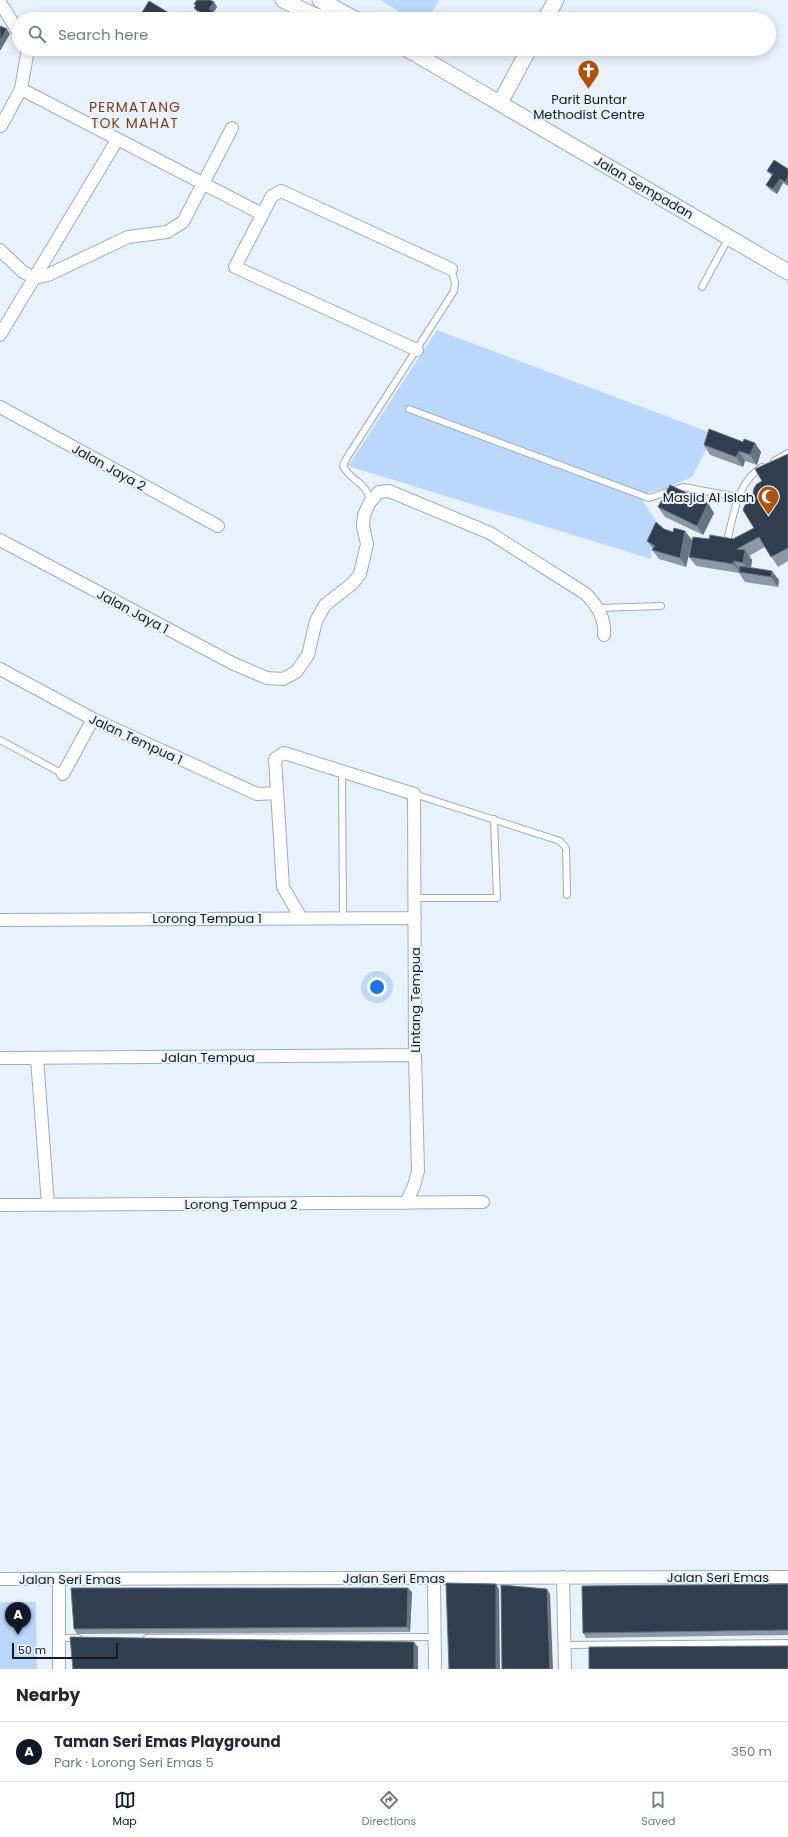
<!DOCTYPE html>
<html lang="en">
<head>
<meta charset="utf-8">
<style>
  :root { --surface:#fff; --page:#f6f6f7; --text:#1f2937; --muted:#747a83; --line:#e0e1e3; --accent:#111827 }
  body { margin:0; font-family:Poppins,sans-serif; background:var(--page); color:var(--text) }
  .scale { position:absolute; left:12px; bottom:10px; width:106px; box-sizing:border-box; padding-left:4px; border:2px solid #141a20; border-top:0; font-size:11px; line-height:14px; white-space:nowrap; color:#141a20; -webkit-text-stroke:3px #e8f2fd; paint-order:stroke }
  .you { position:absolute; left:377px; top:987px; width:14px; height:14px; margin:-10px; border:3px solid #fff; border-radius:50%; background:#1a73e8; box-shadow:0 0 0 6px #1a73e833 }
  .badge { display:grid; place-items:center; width:26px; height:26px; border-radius:50%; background:var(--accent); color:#fff; font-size:13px; font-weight:700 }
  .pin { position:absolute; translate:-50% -33px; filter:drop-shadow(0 1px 2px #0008) }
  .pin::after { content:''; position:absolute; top:21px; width:14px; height:12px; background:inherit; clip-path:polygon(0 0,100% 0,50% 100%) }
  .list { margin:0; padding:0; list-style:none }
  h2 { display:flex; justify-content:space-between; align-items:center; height:52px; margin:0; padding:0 16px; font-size:17px }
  h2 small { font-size:13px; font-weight:400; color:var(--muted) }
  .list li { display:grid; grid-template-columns:26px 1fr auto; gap:12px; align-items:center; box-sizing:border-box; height:60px; padding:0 16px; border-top:1px solid var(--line) }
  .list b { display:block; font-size:15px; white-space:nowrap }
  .list p { margin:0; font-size:13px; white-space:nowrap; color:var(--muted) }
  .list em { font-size:13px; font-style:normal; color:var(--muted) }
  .icon { flex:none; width:22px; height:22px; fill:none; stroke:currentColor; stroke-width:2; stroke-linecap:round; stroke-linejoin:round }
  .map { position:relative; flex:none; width:788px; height:1669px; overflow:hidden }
  .search { position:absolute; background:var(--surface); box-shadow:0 2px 10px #0003; left:12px; right:12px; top:12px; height:44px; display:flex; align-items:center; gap:10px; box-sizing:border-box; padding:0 14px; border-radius:22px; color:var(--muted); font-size:15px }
  .sheet { height:112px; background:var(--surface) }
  nav { display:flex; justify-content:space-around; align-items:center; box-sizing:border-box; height:56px; border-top:1px solid var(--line); background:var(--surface); font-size:11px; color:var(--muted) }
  nav a { display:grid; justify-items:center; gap:2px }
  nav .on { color:var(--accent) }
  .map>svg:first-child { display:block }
</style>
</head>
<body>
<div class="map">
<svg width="788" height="1669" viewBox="0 0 788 1669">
  <rect width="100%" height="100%" fill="#e8f2fd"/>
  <!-- green -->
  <path fill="#b9d8fb" d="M 380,0 L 439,0 L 428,19 L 411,19 Z
    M 437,330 L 714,434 L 692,477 L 664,489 L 646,493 L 643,502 L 657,522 L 652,529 L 651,559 L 348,466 Z
    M 0,1602 L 36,1602 L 37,1669 L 0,1669 Z"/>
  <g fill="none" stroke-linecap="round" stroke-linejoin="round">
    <defs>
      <path id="service" d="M 702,287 L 729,237
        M 409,409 L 649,498 L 683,487 L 738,497
        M 774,461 L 788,453
        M 370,502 C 367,481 351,482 343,466 L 346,459 L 454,291 L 455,282 L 451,269
        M 728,537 C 734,513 738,481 762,467
        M 599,608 L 661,606
        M 0,740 L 63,774
        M 342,771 L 343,918
        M 414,794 L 560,841 L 566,848 L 567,895
        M 415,898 L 497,898 L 494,819
        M 59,1638 L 78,1638
        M 147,1638 L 434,1637
        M 565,1645 L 788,1643"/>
      <path id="minor" d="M 0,2 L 19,33
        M 21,89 L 262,214
        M 1,126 L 21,89 L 28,49
        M 0,250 L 23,272 L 35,278 L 48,275 L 128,237 L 167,232 L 183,222 L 232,128
        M 0,335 L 117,140
        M 417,350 L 235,267 L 272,196 L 281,191 L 451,269
        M 0,407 L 218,526
        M 0,540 L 234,664 L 267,678 L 283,679 L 296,672 L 308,655 L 316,621 L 325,605 L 353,583 L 360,574 L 367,544 L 363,526 L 364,515 L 370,502 L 379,492 L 389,491 L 490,533 L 586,594 C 598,607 605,617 604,635
        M 0,669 L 93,719 L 257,794 L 277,793
        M 63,774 L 93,719
        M 301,918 L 283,887 L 275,759 L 284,753 L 414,794 L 415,1055 L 418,1171 L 414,1186 L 406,1203
        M 0,920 L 415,918
        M 0,1058 L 415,1055
        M 37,1058 L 48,1205
        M 0,1205 L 483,1202
        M 563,1577 L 565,1669
        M 434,1578 L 435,1669
        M 0,1579 L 788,1577
        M 59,1579 L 59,1669"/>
      <path id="tertiary" d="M 283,0 L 313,15 L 328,19
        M 320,0 L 355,19
        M 545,19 L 556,0
        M 407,49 L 788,272
        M 500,103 L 529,49"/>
    </defs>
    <!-- service casing -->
    <use href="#service" stroke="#9dadbe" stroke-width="8"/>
    <!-- minor casing -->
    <use href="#minor" stroke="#9dadbe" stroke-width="14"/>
    <!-- tertiary casing -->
    <use href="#tertiary" stroke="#9dadbe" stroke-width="17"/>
    <!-- service -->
    <use href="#service" stroke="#fff" stroke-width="6"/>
    <!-- minor -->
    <use href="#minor" stroke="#fff" stroke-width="12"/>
    <!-- tertiary -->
    <use href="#tertiary" stroke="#fff" stroke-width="15"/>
  </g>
  <!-- wall -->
  <path fill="#8c98a5" d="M 214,2 L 217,7 L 214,12 L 217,17 L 216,19 L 207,19 L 198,13 L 194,8 L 196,6 L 194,4 Z
    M 788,169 L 788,186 L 783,183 L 777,194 L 770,190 L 766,185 L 772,176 L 767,171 Z
    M 743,442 L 755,443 L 761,452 L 757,465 L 745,461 L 743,467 L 710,455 L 704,445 Z
    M 788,454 L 788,561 L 778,567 L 765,547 L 749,556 L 752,560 L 751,568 L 779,580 L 778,587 L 745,582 L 739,573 L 696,566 L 689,557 L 692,540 L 686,567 L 659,559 L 652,550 L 653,549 L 647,541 L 664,529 L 692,540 L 733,539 L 754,528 L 756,499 L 762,481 Z
    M 658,507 L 714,513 L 703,535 L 665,517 Z
    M 788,1584 L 788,1635 L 586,1638 L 583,1633 Z
    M 412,1592 L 410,1632 L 77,1634 L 74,1629 Z"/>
  <!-- shaded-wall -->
  <path fill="#687482" d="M 214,2 L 217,7 L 212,14 L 209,9 Z
    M 214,12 L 217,17 L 216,19 L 210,19 L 209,18 Z
    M 7,29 L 10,34 L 0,51 L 0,40 Z
    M 788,177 L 788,186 L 785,182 Z
    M 780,179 L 783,183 L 777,194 L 773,189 Z
    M 755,443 L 761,452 L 757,465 L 750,455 Z
    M 739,451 L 745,461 L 743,467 L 736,457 Z
    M 708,503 L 714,513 L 703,535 L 697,526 Z
    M 685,531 L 692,540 L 686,567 L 680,558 Z
    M 745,550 L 752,560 L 750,572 L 743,563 Z
    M 734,561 L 741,571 L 740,572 L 733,564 Z
    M 772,571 L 779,580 L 778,587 L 771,577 Z
    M 496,1584 L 499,1589 L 500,1669 L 496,1669 Z
    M 408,1588 L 412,1592 L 410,1632 L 407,1627 Z
    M 547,1589 L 550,1594 L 553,1669 L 550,1669 Z
    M 414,1642 L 418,1647 L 418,1669 L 414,1669 Z"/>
  <!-- building -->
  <path fill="#313e4d" stroke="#687482" d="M 197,0 L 210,0 L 214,2 L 209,9 L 214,12 L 209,18 L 194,8 L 196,5 L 194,4 Z
    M 149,1 L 174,16 L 172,19 L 138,19 Z
    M 0,26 L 7,29 L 0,40 Z
    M 774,160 L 788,169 L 788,177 L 785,182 L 780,179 L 773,189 L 766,185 L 773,174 L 767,171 Z
    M 709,429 L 743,442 L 744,439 L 755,443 L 750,455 L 739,451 L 736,457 L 704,445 Z
    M 788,454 L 788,548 L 771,557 L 759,537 L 737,549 L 745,550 L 743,563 L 734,561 L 733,564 L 689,557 L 693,537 L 709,539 L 710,535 L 733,539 L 754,528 L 743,510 L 745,505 L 756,499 L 753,494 L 754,488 L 757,484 L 762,481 L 755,469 Z
    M 670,485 L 708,503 L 697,526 L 658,507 Z
    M 656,522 L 664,529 L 673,532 L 674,528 L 685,531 L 680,558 L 652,550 L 655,546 L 647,541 Z
    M 740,566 L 772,571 L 771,577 L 739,572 Z
    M 446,1583 L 496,1584 L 496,1669 L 449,1669 Z
    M 788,1584 L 788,1630 L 583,1633 L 582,1586 Z
    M 501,1585 L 547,1589 L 550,1669 L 502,1669 Z
    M 71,1588 L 408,1588 L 407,1627 L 74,1629 Z
    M 70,1637 L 414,1642 L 414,1669 L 73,1669 Z
    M 788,1646 L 788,1669 L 589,1669 L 589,1647 Z"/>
  <!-- icons -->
  <defs>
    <symbol id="church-pin" viewBox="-11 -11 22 30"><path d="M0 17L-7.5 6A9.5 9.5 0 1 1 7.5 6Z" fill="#b15108" stroke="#e8f2fd"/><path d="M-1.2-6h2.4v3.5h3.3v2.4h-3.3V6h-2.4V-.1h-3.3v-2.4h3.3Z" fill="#fff"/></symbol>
    <symbol id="mosque-pin" viewBox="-11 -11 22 30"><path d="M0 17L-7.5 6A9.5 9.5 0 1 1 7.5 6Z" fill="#b15108" stroke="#e8f2fd"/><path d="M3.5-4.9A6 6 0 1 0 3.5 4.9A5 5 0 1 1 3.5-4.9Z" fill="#fff"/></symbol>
  </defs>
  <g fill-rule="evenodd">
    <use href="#church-pin" x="576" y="58" width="25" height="34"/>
    <use href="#mosque-pin" x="756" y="484" width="25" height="34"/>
  </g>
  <g text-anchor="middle" stroke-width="4" stroke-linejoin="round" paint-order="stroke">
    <!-- poi labels -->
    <g font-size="13" fill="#141a20" stroke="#e8f2fd">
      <text x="589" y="104">Parit Buntar<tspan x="589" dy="15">Methodist Centre</tspan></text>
      <text x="754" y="502" text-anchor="end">Masjid Al Islah</text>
    </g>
    <!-- street labels -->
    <g font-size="13" fill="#141a20" stroke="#e8f2fd">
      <text transform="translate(644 187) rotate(30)" y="5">Jalan Sempadan</text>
      <text transform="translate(109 467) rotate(29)" y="5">Jalan Jaya 2</text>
      <text transform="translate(133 611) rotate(28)" y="5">Jalan Jaya 1</text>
      <text transform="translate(136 739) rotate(25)" y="5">Jalan Tempua 1</text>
      <text x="207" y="923">Lorong Tempua 1</text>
      <text transform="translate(415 1000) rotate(-90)" y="5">Lintang Tempua</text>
      <text x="208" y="1062">Jalan Tempua</text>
      <text x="241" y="1209">Lorong Tempua 2</text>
      <text x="718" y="1582">Jalan Seri Emas</text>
      <text x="394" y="1583">Jalan Seri Emas</text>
      <text x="70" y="1584">Jalan Seri Emas</text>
    </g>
    <!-- neighbourhood labels -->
    <g font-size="14" letter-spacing="1" fill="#7c3e17" stroke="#e8f2fd">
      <text x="135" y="112">PERMATANG<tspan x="135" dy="16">TOK MAHAT</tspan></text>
    </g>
  </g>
</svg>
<div class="scale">50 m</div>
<div class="you"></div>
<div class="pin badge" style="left:18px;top:1635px">A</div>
<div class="search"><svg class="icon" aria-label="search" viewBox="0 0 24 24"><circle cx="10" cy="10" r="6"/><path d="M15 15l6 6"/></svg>Search here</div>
</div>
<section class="sheet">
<h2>Nearby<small></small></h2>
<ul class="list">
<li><span class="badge">A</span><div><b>Taman Seri Emas Playground</b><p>Park · Lorong Seri Emas 5</p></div><em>350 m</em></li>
</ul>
</section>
<nav>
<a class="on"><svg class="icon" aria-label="map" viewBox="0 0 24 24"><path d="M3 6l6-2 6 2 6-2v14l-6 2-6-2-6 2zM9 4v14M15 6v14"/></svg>Map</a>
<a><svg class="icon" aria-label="directions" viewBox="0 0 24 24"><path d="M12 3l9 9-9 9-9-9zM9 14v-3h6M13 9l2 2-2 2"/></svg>Directions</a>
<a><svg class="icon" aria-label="saved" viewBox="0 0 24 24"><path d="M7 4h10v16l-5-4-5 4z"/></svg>Saved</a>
</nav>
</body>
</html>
